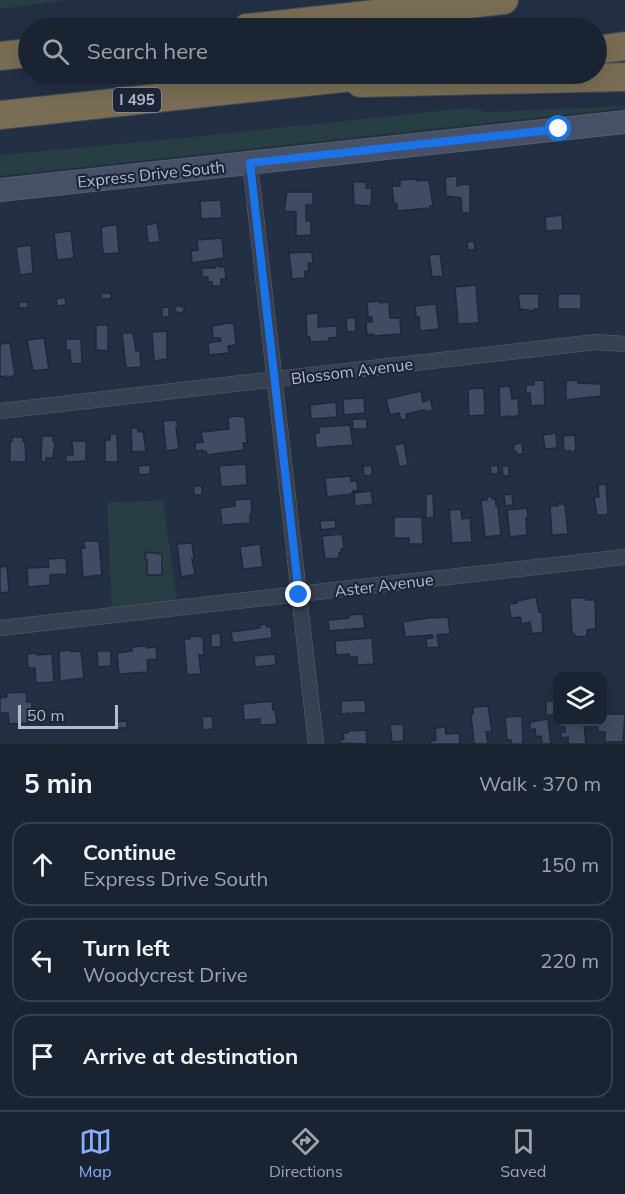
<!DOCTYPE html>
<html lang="en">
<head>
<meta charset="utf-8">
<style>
  :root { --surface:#1a2332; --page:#272f3e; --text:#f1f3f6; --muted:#9fa4ac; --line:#38404d; --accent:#87aeff }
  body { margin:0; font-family:Mulish,sans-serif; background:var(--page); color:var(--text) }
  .controls { position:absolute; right:18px; bottom:18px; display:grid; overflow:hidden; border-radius:12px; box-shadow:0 6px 24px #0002 }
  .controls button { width:54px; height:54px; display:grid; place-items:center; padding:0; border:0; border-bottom:2px solid var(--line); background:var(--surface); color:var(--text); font:30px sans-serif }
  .scale { position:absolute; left:18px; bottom:15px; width:100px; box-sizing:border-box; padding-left:6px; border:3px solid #b5bccc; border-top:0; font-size:16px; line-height:21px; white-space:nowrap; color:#b5bccc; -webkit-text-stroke:4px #1d2638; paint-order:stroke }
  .stop { position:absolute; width:18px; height:18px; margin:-14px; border:4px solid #1a73e8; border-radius:50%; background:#fff }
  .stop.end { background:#1a73e8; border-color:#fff; box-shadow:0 2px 6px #0008 }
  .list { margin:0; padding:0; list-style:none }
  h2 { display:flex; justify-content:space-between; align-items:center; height:78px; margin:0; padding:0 24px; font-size:26px }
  h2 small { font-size:20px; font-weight:400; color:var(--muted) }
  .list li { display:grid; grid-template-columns:39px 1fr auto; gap:18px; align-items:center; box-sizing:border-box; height:84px; margin:0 12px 12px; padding:0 12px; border:2px solid var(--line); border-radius:18px }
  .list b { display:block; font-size:22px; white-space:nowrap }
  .list p { margin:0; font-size:20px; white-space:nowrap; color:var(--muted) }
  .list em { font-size:20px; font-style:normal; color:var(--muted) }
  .icon { flex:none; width:33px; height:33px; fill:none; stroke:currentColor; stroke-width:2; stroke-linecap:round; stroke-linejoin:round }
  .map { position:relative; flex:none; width:625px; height:744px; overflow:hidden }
  .search { position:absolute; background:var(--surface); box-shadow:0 6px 24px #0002; left:18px; right:18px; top:18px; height:66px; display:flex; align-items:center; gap:15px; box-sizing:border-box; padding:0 21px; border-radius:33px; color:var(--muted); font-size:22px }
  .sheet { height:366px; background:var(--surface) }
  nav { display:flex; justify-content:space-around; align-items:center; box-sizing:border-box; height:84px; border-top:2px solid var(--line); background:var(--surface); font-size:16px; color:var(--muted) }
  nav a { display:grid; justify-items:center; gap:3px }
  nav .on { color:var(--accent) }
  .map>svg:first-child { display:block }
</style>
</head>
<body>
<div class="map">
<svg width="625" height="744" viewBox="0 0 625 744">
  <rect width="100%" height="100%" fill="#232f43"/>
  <!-- green -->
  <path fill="#263e44" d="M 0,0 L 67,0 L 0,9 Z
    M 625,106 L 625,108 L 0,176 L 0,155 L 183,138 L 468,108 L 488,112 Z
    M 163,500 L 177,601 L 112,609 L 107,503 Z"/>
  <!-- building -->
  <path fill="#404c63" stroke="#1f283a" stroke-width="1.5" d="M 457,176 L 457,186 L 464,184 L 470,185 L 470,213 L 462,213 L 461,198 L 446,196 L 445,177 Z
    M 417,179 L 417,181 L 429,180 L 433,206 L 430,206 L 430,210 L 427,210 L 427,208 L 397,211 L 397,204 L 394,204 L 392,186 L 400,186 L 400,180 Z
    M 353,182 L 366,182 L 366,188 L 372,188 L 371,206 L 354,205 Z
    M 287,192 L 313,192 L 313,205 L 306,205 L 306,221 L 311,221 L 311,235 L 296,236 L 296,212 L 284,211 Z
    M 221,200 L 222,218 L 201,219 L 200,201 Z
    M 562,215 L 563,230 L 546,231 L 545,217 Z
    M 157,223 L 160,242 L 148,243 L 146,225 Z
    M 113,225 L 117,225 L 119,253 L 103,254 L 101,227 Z
    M 71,231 L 74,258 L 57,260 L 54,233 Z
    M 222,238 L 224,258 L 192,263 L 191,251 L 198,250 L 197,240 Z
    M 474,241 L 475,250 L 468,250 L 467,242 Z
    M 31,245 L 33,273 L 20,275 L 16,247 Z
    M 312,252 L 313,263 L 308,263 L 309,271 L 305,271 L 305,278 L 292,279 L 289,253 Z
    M 440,254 L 443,276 L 432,277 L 429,255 Z
    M 219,265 L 219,267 L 225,267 L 226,279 L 221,279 L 221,286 L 212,286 L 212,282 L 208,282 L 208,277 L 202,277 L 202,268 L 215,268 L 215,266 Z
    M 476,285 L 479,323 L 458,324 L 455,287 Z
    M 101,293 L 111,293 L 111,299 L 101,299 Z
    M 518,294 L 539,294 L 539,309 L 534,309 L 534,311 L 520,309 Z
    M 558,294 L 581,294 L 581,309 L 558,309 Z
    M 65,297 L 66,305 L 57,306 L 56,299 Z
    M 380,301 L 380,303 L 389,302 L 390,318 L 400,318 L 401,334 L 374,336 L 373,334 L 367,335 L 366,322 L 372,322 L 372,317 L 368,317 L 367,302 Z
    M 19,302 L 28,302 L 28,308 L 19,308 Z
    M 436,304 L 439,329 L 420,331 L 419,317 L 416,317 L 415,306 Z
    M 177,305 L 185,308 L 182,314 L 174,311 Z
    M 169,307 L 169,317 L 162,317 L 162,308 Z
    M 318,313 L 318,327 L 337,326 L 337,337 L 329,338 L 329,341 L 310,342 L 310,337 L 307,337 L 306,314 Z
    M 346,318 L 355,318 L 356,331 L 347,332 Z
    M 230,323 L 234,324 L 236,345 L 228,346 L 229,353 L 209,355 L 208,343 L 221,341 L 220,338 L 213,338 L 212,326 Z
    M 96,325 L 108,325 L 108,351 L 96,350 Z
    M 167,331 L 167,359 L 154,361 L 152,332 Z
    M 122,333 L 133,333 L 136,351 L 140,351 L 141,367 L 126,368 Z
    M 44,338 L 49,369 L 33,371 L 27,340 Z
    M 66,339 L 81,339 L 82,363 L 71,364 L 70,350 L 66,350 Z
    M 10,343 L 15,375 L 6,379 L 6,376 L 0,377 L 0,344 Z
    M 544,380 L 545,405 L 531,406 L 530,393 L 526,393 L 526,385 L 534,385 L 534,381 Z
    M 578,380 L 578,383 L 601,384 L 601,396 L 566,400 L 566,381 Z
    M 510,386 L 512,399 L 518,398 L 519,415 L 510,418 L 510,416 L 500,417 L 499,387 Z
    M 484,388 L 485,415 L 469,416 L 468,389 Z
    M 421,391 L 423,402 L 428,400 L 428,398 L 430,397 L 433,410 L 428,411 L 428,413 L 426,414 L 425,410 L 406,414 L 407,419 L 401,420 L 399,413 L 390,415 L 386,399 Z
    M 364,398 L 365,413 L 344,415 L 343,399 Z
    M 336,402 L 337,417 L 311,419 L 310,405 Z
    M 234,416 L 245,417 L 247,443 L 243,443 L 244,450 L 207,455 L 206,451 L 203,452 L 203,450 L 196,451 L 195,443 L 203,442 L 201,432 L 229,429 L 228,418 Z
    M 352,419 L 367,419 L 367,429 L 353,429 Z
    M 177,420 L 178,427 L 176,427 L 179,449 L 166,451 L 163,421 Z
    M 350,425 L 353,445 L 316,448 L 315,433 L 319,433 L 319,427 Z
    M 131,428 L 138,428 L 138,432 L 143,431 L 146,451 L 132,452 Z
    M 556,433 L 557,448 L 545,449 L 543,435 Z
    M 110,434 L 117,434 L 118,462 L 105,462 L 105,440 L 110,440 Z
    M 575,435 L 576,450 L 574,451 L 574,454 L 571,454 L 571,451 L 564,451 L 563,436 Z
    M 42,436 L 53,436 L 53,441 L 55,441 L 53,458 L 46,458 L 46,462 L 42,462 L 41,458 Z
    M 12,437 L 23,437 L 23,441 L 25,441 L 26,462 L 10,462 L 10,441 L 12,441 Z
    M 72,441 L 86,441 L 86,461 L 66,462 L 66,455 L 73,455 Z
    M 404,443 L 408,465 L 399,467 L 396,451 L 394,448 L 395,445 Z
    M 522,443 L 523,454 L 516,454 L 516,451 L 513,451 L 515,444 Z
    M 246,464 L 247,485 L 221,487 L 219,466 Z
    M 150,465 L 150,474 L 139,475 L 138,466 Z
    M 498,465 L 498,474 L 491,474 L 490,466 Z
    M 363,466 L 372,466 L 372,475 L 364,476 Z
    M 502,466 L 509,466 L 509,476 L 503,476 Z
    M 351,476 L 351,481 L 357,481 L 358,490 L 353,491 L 351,494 L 327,497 L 325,478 Z
    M 606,484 L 608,512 L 607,515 L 597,515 L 594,497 L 599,497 L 598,485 Z
    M 194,486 L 202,486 L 202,495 L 194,495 Z
    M 371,491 L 373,504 L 355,506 L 354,493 Z
    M 426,494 L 433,494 L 434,518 L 426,518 Z
    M 512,494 L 513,505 L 505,506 L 504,495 Z
    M 492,496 L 492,499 L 495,498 L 496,506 L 498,507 L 501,535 L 485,537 L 481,500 L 487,500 L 487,497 Z
    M 251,499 L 252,514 L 250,514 L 250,523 L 222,525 L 220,508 L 235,506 L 235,500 Z
    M 558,503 L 565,505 L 568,534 L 552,535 L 550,506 L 558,506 Z
    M 527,508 L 528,518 L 526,518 L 527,535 L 510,537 L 507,510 Z
    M 461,509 L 462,519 L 470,518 L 472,542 L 452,543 L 449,510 Z
    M 394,517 L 422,517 L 423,544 L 409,544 L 409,538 L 394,538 Z
    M 335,520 L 336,528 L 321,530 L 320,521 Z
    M 342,534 L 344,549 L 341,549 L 341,552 L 339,553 L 339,558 L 325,559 L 322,536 Z
    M 84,541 L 99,541 L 102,575 L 83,577 L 81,548 L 85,548 Z
    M 192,543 L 194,559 L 192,559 L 195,573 L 193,575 L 181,577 L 177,544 Z
    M 260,544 L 263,567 L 243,569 L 240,547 Z
    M 146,552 L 162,554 L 162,575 L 147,575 L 147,560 L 145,560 Z
    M 66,558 L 67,574 L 50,575 L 50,585 L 28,587 L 27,568 L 49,567 L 48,559 Z
    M 7,566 L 9,592 L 0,593 L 0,567 Z
    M 536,597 L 539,612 L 542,612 L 543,632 L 532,634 L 530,622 L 522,624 L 520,617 L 511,618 L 509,604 L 517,603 L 517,601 Z
    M 570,598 L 586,598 L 586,600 L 595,600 L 596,629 L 587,630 L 587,636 L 577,637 L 572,632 Z
    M 363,614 L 365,628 L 329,631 L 328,620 L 349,618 L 349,615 Z
    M 434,617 L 434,618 L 448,617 L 450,634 L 437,635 L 439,647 L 427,648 L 426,639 L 433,638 L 432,635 L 405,637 L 403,622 Z
    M 266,624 L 267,627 L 271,626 L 272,638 L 233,643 L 231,632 L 260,628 L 259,625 Z
    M 220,633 L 221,647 L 211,647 L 211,634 Z
    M 190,636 L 203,637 L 204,655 L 199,655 L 201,674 L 187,675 L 184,639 L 190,639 Z
    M 372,638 L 374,664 L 357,665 L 357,657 L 350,657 L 349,654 L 336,655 L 335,641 Z
    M 146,646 L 147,648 L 156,647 L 157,659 L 147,660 L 148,672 L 119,674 L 117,653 L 132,651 L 132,647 Z
    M 71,650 L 71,652 L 81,651 L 84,678 L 60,681 L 59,651 Z
    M 97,651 L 111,651 L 111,666 L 98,667 Z
    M 37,653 L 37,655 L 52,654 L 54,682 L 36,683 L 35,668 L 28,668 L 27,654 Z
    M 275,654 L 276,665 L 255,667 L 254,656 Z
    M 26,692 L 27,702 L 32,702 L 32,713 L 28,713 L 28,723 L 9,724 L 8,713 L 0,713 L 0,698 L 7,697 L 6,693 Z
    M 365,700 L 366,713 L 353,713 L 353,715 L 350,715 L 350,713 L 341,714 L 341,701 Z
    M 272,701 L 273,710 L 275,710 L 277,724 L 260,725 L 260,719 L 244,720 L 243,704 Z
    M 546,701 L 555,701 L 555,715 L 546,715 Z
    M 488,706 L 492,732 L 486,732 L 488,744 L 474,744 L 471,715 L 473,714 L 473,707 Z
    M 602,714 L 625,714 L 623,742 L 605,742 L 605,732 L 598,732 L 598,722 L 602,722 Z
    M 212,716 L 213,729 L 203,730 L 202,717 Z
    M 522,716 L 523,744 L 512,744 L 511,740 L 507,740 L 505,717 Z
    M 548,719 L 551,744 L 542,744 L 541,736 L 536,737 L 535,729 L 530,730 L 530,722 Z
    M 127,721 L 127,728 L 114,728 L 114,722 Z
    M 564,722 L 580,722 L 581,724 L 584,724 L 586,744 L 568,744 L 568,737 L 561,738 L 561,732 L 565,732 Z
    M 403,724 L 404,741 L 392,742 L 390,725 Z
    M 445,727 L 446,734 L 459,733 L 460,744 L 430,744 L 430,741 L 436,740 L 435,728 Z
    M 366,730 L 367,744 L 340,743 L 340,740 L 344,739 L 343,733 L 348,733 L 348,731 Z"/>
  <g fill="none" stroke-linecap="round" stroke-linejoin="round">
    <defs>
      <path id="street" d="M 250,163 L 316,744
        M 0,411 L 596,342 L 625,344
        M 0,628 L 625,557"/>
      <path id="secondary" d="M 0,190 L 625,122"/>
      <path id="highway" d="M 247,28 L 504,0
        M 596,50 L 625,46
        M 0,56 L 28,53
        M 360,83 L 625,77
        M 0,115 L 380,74"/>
    </defs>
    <!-- street casing -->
    <use href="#street" stroke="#565f70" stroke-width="16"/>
    <!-- secondary casing -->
    <use href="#secondary" stroke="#565f70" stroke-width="24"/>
    <!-- highway casing -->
    <use href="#highway" stroke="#40495a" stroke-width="30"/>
    <!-- street -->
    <use href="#street" stroke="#384152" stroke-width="15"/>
    <!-- secondary -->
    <use href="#secondary" stroke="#465066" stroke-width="22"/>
    <!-- highway -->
    <use href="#highway" stroke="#796d54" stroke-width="28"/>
  </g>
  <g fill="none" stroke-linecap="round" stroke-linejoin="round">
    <!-- route -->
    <path stroke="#1a73e8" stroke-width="8" d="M 299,595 L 250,163 L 559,129"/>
  </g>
  <g text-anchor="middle" stroke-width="4.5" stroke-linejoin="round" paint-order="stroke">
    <!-- shield labels -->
    <rect fill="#1d2638" stroke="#878fa0" stroke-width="1.5" x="113" y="88" width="48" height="24" rx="4.5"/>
    <g font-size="15" font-weight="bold" fill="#b5bccc">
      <text x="137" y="105">I 495</text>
    </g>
    <!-- street labels -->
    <g font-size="16" fill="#b5bccc" stroke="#1d2638">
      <text transform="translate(151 174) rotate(-6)" y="6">Express Drive South</text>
      <text transform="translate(352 371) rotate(-7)" y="6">Blossom Avenue</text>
      <text transform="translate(384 585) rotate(-7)" y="6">Aster Avenue</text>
    </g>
  </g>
</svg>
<div class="controls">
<button><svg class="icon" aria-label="layers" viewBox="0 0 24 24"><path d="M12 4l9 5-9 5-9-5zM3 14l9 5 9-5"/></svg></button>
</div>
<div class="scale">50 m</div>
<div class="stop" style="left:559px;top:129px"></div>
<div class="stop end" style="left:299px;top:595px"></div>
<div class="search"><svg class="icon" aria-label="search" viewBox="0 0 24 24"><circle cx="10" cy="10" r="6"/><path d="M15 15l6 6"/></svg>Search here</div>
</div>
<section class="sheet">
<h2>5 min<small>Walk · 370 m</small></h2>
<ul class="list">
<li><svg class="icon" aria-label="ahead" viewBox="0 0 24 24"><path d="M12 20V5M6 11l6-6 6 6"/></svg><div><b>Continue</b><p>Express Drive South</p></div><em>150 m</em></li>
<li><svg class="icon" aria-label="left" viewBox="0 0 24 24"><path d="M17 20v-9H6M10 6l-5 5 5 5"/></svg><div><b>Turn left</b><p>Woodycrest Drive</p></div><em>220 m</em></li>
<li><svg class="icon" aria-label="arrive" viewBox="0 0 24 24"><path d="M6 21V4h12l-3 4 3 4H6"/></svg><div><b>Arrive at destination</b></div></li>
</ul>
</section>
<nav>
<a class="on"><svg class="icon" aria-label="map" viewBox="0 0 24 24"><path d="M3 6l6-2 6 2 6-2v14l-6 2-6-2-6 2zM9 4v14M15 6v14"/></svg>Map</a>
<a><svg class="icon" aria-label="directions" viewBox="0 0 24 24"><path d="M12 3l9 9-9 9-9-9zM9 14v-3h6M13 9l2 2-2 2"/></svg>Directions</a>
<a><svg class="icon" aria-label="saved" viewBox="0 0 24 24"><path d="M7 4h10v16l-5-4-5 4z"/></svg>Saved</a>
</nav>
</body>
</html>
